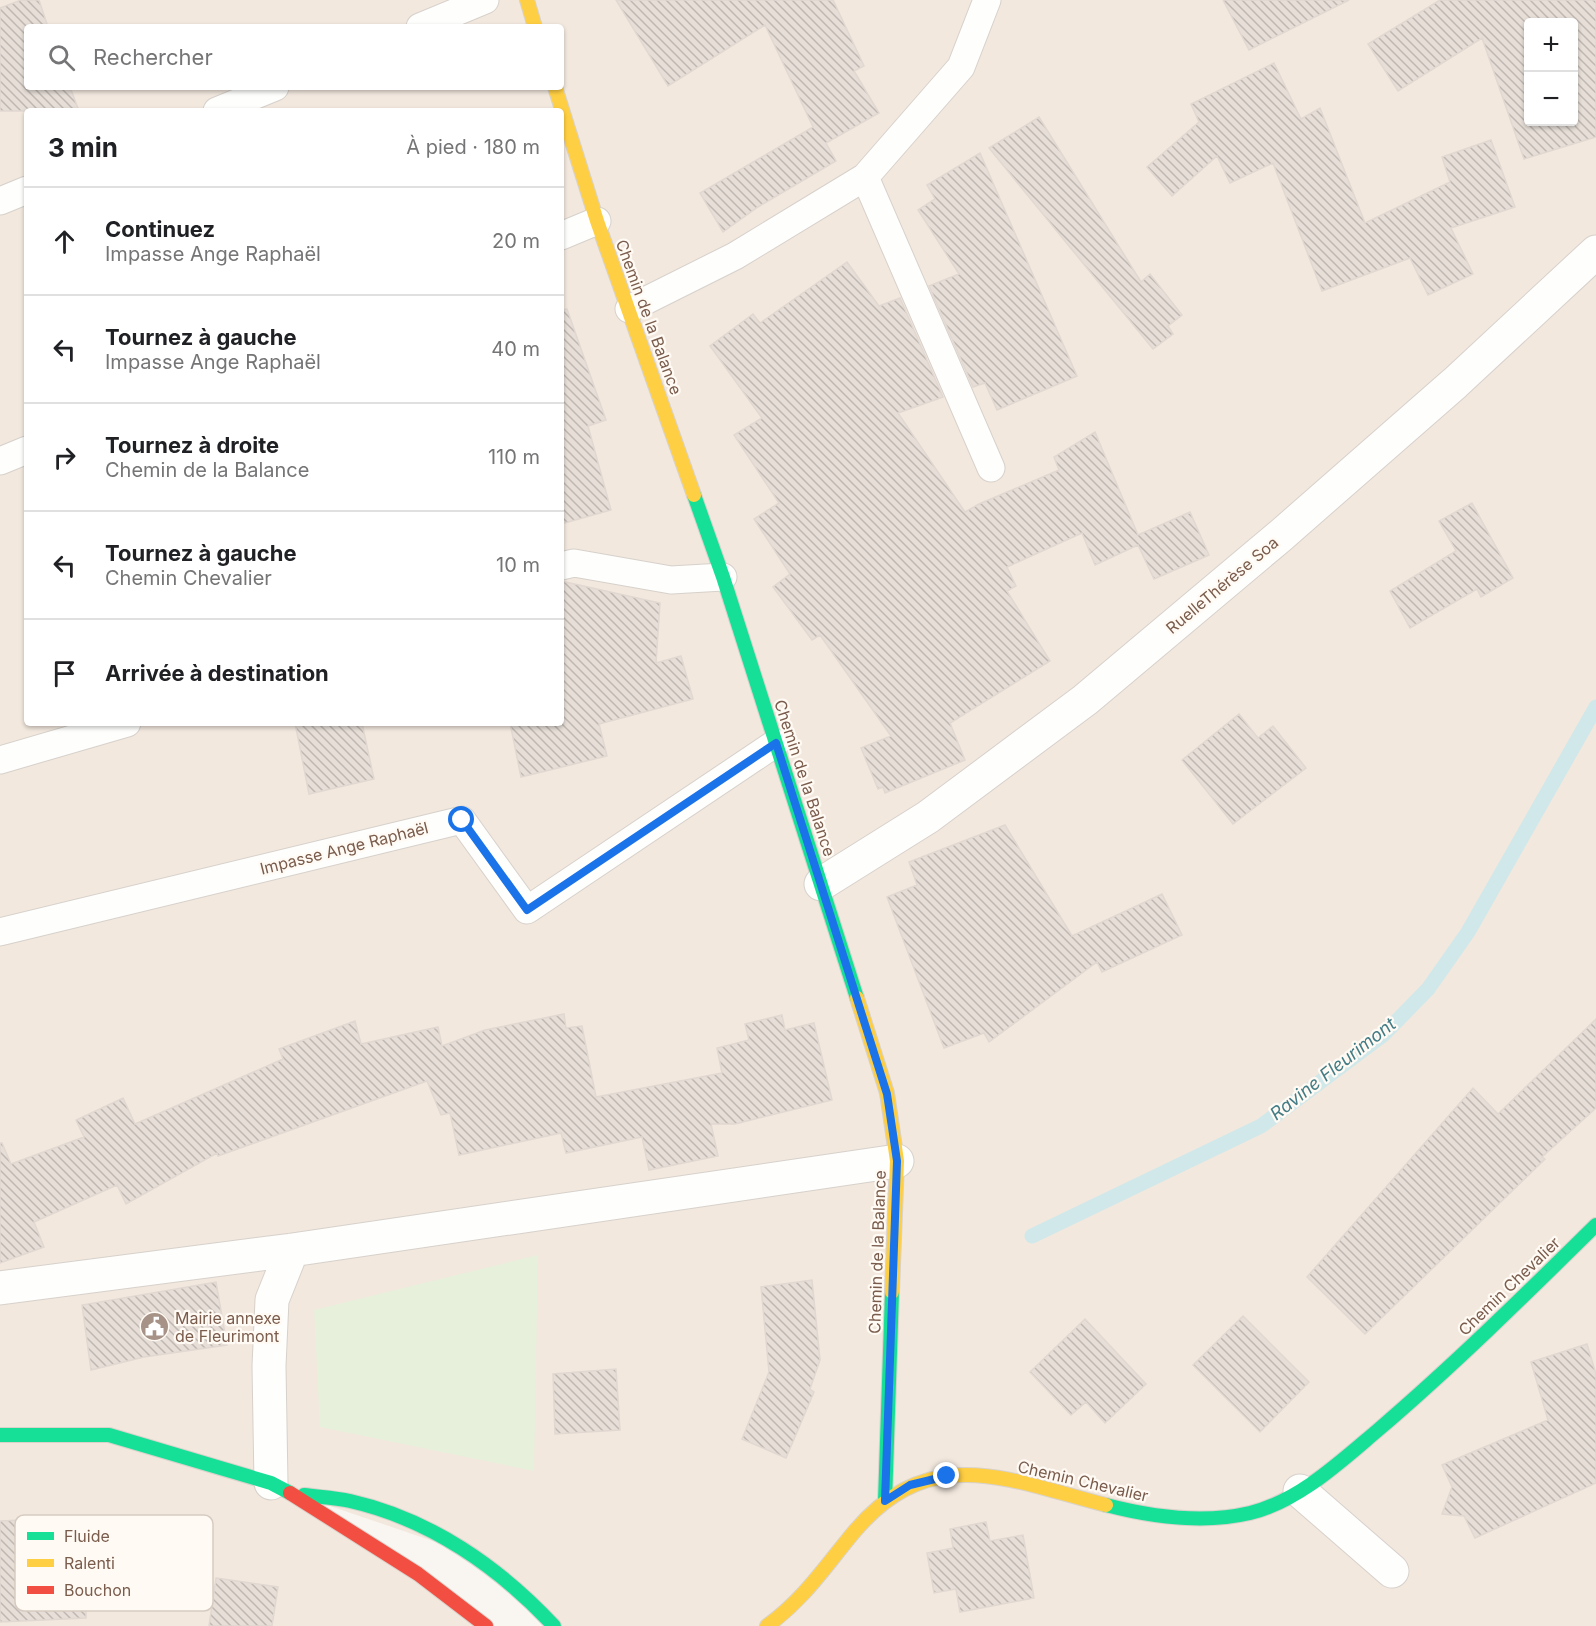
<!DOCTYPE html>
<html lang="fr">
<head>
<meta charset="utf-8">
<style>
  :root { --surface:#fff; --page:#f2f2f2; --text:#202124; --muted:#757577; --line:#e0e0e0 }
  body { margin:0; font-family:Inter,sans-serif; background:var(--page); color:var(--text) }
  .controls { position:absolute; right:18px; top:18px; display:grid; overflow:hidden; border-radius:6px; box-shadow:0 2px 4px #0004 }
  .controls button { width:54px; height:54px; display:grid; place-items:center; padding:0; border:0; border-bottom:2px solid var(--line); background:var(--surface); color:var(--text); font:30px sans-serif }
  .stop { position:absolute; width:18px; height:18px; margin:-14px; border:4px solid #1a73e8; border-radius:50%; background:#fff }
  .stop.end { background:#1a73e8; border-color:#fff; box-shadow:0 2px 6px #0008 }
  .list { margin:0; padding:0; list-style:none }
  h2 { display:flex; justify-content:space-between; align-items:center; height:78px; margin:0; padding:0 24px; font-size:26px }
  h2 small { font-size:20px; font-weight:400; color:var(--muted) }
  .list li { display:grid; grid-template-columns:39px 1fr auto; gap:18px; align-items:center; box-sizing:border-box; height:108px; padding:0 24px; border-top:2px solid var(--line) }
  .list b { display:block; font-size:22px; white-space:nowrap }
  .list p { margin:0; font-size:20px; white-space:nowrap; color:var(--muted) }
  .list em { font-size:20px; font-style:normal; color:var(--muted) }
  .icon { flex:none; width:33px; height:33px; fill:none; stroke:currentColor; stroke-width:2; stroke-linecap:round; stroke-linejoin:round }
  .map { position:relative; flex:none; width:1596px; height:1626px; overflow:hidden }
  .search { position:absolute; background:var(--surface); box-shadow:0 2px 4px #0004; left:24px; top:24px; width:540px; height:66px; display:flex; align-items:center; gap:15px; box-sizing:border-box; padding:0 21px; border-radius:6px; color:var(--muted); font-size:22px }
  .panel { position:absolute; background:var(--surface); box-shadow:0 2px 4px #0004; left:24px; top:108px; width:540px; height:618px; border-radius:6px }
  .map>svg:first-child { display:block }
</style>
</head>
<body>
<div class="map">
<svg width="1596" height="1626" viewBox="0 0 1596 1626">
  <defs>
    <pattern id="building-back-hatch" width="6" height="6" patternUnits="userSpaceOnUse" patternTransform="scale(1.5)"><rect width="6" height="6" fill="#e6ded7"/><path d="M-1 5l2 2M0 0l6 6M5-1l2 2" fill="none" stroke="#bfb7b1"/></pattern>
  </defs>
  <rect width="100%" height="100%" fill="#f9f5f0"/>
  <!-- residential -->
  <path fill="#f2e8de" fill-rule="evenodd" d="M 0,0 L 1596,0 L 1596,1626 L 554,1626 L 474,1555 L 295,1494 L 486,1626 L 0,1626 ZM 1528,22 L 1574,22 L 1574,122 L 1528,122 ZM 27,27 L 561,27 L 561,87 L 27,87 ZM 27,111 L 561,111 L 561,723 L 27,723 Z"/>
  <!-- pitch -->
  <path fill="#e7f0db" d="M 538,1255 L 534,1471 L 320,1427 L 314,1310 Z"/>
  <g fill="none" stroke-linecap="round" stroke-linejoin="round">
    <!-- stream -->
    <path stroke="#d0e8ea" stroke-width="15" d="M 1032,1236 L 1261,1126 L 1383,1035 L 1428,989 L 1468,932 L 1596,707"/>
  </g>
  <!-- building -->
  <path fill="url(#building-back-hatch)" stroke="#e2d8d2" stroke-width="1.5" fill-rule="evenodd" d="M 21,0 L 39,0 L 48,27 L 27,27 L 27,87 L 70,87 L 79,111 L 0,111 L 0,8 Z
    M 616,0 L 833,0 L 864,66 L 854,71 L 879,113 L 826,143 L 836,161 L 758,207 L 723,232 L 700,193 L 813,127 L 765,25 L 668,86 Z
    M 1223,0 L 1349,0 L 1249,50 Z
    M 1440,0 L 1596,0 L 1596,137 L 1524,159 L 1482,38 L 1398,91 L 1368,44 ZM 1528,22 L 1574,22 L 1574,122 L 1528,122 Z
    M 1274,63 L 1301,119 L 1320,108 L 1365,223 L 1450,182 L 1442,157 L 1491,140 L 1515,207 L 1451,228 L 1473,274 L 1428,295 L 1410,258 L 1322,291 L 1273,163 L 1230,183 L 1217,156 L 1172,196 L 1147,167 L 1199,122 L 1191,104 Z
    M 1039,117 L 1141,282 L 1150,274 L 1182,315 L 1168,326 L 1173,334 L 1153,349 L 989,148 Z
    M 980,153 L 1077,376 L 997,410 L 985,383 L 973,387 L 929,286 L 959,274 L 918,210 L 935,199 L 927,185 Z
    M 847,262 L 879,306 L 900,298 L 943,397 L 898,413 L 965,512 L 979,504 L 1059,470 L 1054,457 L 1095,432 L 1138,535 L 1190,512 L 1209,555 L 1154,579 L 1138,545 L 1095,565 L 1082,533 L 1007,567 L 1016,586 L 1007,591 L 1050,661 L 950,723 L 965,760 L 885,793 L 883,787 L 878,789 L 861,748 L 891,736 L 820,635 L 812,640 L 773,587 L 790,574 L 754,519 L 779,503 L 734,435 L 762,418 L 710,346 L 753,314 L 760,323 Z
    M 567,309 L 606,420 L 588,426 L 611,510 L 561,524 L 561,310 Z
    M 1472,503 L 1513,578 L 1481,597 L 1477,589 L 1410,628 L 1390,591 L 1456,551 L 1439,521 Z
    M 561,581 L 660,603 L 656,663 L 681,656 L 693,699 L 599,724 L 607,756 L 521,777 L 510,723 L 561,723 Z
    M 1239,714 L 1258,738 L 1273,726 L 1306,768 L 1233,824 L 1182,760 Z
    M 295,723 L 362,723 L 374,779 L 309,794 Z
    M 1005,825 L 1072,936 L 1162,894 L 1182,935 L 1102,972 L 1097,962 L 989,1042 L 984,1033 L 944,1048 L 887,897 L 917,885 L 909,862 Z
    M 564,1014 L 566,1028 L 582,1026 L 596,1097 L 722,1073 L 717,1048 L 749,1040 L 745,1024 L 782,1015 L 785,1030 L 814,1023 L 832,1100 L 735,1124 L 711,1124 L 718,1156 L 649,1170 L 642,1137 L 566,1153 L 561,1133 L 459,1155 L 450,1113 L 441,1115 L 427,1081 L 218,1156 L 217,1153 L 126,1204 L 117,1185 L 34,1222 L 44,1247 L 0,1263 L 0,1143 L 2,1143 L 11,1164 L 84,1137 L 76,1120 L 123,1098 L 135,1124 L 283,1059 L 279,1049 L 355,1021 L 361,1044 L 438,1027 L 442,1046 L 485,1030 Z
    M 1596,1019 L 1596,1108 L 1542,1157 L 1545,1159 L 1365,1334 L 1307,1277 L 1473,1088 L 1498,1114 Z
    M 812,1280 L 820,1360 L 810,1389 L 814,1392 L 786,1458 L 742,1439 L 769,1372 L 761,1287 Z
    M 216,1282 L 227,1345 L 144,1357 L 91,1370 L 82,1305 Z
    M 1243,1316 L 1309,1382 L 1260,1432 L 1193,1365 Z
    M 1085,1319 L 1146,1384 L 1105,1423 L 1086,1402 L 1071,1415 L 1030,1372 Z
    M 1587,1344 L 1596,1374 L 1596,1483 L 1475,1538 L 1464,1516 L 1442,1514 L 1452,1487 L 1442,1465 L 1548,1420 L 1531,1362 Z
    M 616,1369 L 620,1430 L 555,1434 L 553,1374 Z
    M 86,1517 L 86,1618 L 0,1622 L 0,1521 Z
    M 986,1522 L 990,1541 L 1023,1535 L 1034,1598 L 960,1612 L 956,1589 L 934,1593 L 927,1553 L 953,1548 L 950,1529 Z
    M 216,1578 L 278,1587 L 272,1626 L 209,1626 Z"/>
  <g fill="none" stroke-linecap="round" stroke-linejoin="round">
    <defs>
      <path id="lane" d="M 420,27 L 485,0
        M 217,111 L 275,87
        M 865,177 L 991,468
        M 0,201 L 27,190
        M 561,236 L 597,221
        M 629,309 L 735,256 L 865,177 L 961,67 L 987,0
        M 0,461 L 27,450
        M 561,566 L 574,563 L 671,580 L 723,577
        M 0,760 L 127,723
        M 0,932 L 462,820 L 527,910 L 776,743"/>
      <path id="street" d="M 821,884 L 928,817 L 1085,700 L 1279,537 L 1455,383 L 1596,252
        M 0,1288 L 292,1250 L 897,1161
        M 271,1483 L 269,1366 L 272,1300 L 292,1250
        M 1300,1491 L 1392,1571"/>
      <path id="fast" d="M 694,495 L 723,577 L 857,998
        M 0,1435 L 109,1435 L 271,1483 L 290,1493
        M 304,1495 C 319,1497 335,1498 350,1501 C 430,1519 499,1567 554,1626
        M 885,1501 L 892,1292
        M 1106,1505 C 1152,1517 1203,1524 1250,1513 C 1299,1501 1340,1462 1378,1430 C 1454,1365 1525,1295 1596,1225"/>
      <path id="slow" d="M 527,0 L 535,27
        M 555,87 L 597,221 L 694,495
        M 857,998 L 887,1093 L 897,1161 L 892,1292
        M 767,1626 C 805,1598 824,1568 854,1532 C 931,1441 1008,1480 1106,1505"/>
      <path id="jam" d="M 290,1493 L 418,1574 L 486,1626"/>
    </defs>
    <!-- lane casing -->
    <use href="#lane" stroke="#d7d1cb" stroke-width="29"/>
    <!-- street casing -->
    <use href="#street" stroke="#d7d1cb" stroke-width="35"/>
    <!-- fast casing -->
    <use href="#fast" stroke="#d9d2cb" stroke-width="16"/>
    <!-- slow casing -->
    <use href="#slow" stroke="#d9d2cb" stroke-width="16"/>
    <!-- jam casing -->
    <use href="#jam" stroke="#d9d2cb" stroke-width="16"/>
    <!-- lane -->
    <use href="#lane" stroke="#fefefd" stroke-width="27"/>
    <!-- street -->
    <use href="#street" stroke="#fefefd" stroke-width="33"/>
    <!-- fast -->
    <use href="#fast" stroke="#16e098" stroke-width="14"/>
    <!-- slow -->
    <use href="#slow" stroke="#ffcf43" stroke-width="14"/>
    <!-- jam -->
    <use href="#jam" stroke="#f24e42" stroke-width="14"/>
  </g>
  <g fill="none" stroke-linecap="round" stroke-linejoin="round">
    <!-- route -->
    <path stroke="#1a73e8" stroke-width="8" d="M 462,820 L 527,910 L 776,743 L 887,1094 L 897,1161 L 885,1501 L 910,1485 L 947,1476"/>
  </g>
  <!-- icons -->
  <defs>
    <symbol id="civic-disc" viewBox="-11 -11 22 22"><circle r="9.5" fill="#a69286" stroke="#fffaf3"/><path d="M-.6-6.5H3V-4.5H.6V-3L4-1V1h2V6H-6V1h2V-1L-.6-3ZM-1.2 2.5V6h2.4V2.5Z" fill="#fff"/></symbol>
  </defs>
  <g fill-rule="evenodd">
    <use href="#civic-disc" x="138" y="1310" width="33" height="33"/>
  </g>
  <g text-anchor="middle" stroke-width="4.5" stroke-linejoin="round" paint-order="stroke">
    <!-- street labels -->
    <g font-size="16" fill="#7a5c4d" stroke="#fffaf3">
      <text transform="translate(649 317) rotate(70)" y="6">Chemin de la Balance</text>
      <text transform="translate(1222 585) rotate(-40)" y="6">RuelleThérèse Soa</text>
      <text transform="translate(805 778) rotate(72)" y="6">Chemin de la Balance</text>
      <text transform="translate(344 848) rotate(-14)" y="6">Impasse Ange Raphaël</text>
      <text transform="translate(877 1252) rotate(-88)" y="6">Chemin de la Balance</text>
      <text transform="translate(1509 1286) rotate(-44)" y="6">Chemin Chevalier</text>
      <text transform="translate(1083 1481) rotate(13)" y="6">Chemin Chevalier</text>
    </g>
    <!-- poi labels -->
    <g font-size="16" fill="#7a5c4d" stroke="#fffaf3" text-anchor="start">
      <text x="175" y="1324">Mairie annexe<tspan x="175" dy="18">de Fleurimont</tspan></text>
    </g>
    <!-- water labels -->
    <g font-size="18" font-style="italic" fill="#437c86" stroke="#fffaf3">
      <text transform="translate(1333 1069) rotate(-38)" y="6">Ravine Fleurimont</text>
    </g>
  </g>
  <!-- legend -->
  <rect x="15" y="1515" width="198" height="96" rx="9" fill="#fffaf3" stroke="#d7cbc1" stroke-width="1.5"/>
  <rect x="27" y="1532" width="27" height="8" fill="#16e098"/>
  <rect x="27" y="1559" width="27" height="8" fill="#ffcf43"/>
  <rect x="27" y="1586" width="27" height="8" fill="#f24e42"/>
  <g font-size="16" fill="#7a5c4d">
    <text x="64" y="1542">Fluide</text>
    <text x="64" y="1569">Ralenti</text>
    <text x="64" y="1596">Bouchon</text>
  </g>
</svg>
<div class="controls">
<button>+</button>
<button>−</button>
</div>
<div class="stop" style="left:462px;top:820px"></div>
<div class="stop end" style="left:947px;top:1476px"></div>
<div class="search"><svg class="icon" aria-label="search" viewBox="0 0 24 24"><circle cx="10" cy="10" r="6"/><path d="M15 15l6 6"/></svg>Rechercher</div>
<section class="panel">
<h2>3 min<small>À pied · 180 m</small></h2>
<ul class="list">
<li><svg class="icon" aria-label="ahead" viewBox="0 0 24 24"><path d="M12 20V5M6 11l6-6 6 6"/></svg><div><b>Continuez</b><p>Impasse Ange Raphaël</p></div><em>20 m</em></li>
<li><svg class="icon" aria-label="left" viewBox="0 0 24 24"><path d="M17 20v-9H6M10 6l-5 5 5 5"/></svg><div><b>Tournez à gauche</b><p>Impasse Ange Raphaël</p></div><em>40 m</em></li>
<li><svg class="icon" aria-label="right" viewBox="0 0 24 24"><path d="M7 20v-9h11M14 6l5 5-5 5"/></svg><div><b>Tournez à droite</b><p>Chemin de la Balance</p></div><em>110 m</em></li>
<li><svg class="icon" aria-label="left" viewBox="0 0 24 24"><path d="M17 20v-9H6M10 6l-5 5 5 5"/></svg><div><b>Tournez à gauche</b><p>Chemin Chevalier</p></div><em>10 m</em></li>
<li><svg class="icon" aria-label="arrive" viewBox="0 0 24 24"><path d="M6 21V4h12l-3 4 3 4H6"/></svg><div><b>Arrivée à destination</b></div></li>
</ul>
</section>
</div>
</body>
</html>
